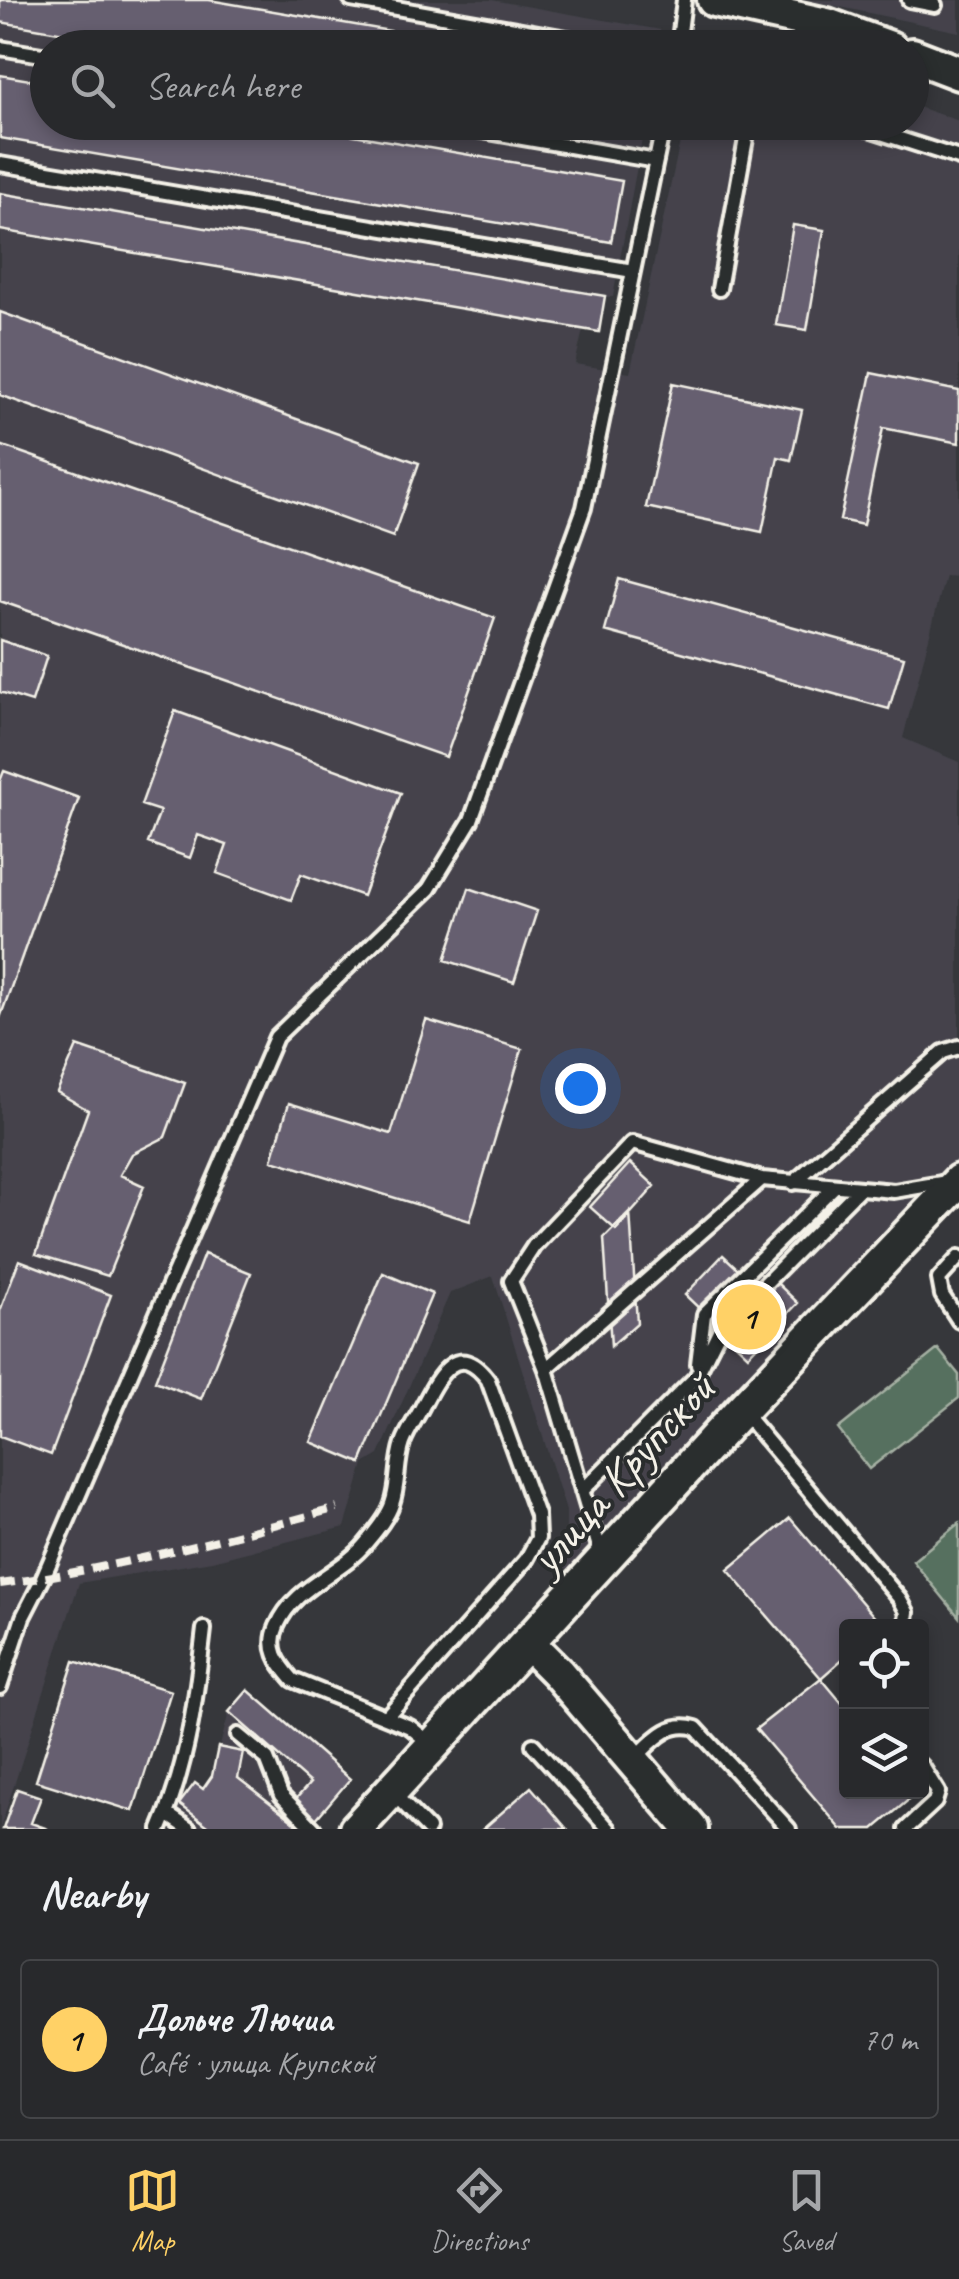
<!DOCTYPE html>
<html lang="en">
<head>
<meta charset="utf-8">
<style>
  :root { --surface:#28292c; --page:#303134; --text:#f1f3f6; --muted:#a5a6a9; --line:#444548; --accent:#ffd166 }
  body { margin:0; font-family:Caveat,sans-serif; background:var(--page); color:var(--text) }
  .controls { position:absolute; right:30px; bottom:30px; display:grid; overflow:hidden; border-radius:10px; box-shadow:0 5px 15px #0003 }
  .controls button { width:90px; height:90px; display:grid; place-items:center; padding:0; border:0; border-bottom:2px solid var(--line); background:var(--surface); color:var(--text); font:50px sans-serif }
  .you { position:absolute; left:580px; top:1088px; width:35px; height:35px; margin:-25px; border:8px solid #fff; border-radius:50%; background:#1a73e8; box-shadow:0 0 0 15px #1a73e833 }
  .badge { display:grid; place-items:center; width:65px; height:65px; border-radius:50%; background:var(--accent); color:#111; font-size:32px; font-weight:700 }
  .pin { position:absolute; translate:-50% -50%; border:5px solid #fff; box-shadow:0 2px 10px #0006 }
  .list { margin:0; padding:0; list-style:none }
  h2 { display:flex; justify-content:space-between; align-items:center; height:130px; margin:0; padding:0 40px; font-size:42px }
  h2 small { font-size:32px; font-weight:400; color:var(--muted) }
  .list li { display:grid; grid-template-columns:65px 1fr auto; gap:30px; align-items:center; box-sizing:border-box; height:160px; margin:0 20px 20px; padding:0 20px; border:2px solid var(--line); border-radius:10px }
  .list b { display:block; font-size:38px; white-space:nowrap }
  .list p { margin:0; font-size:32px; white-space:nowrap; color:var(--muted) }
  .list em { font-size:32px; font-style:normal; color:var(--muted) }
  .icon { flex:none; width:55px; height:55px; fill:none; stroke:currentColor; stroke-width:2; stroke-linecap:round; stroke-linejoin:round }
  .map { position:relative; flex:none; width:959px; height:1829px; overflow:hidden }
  .search { position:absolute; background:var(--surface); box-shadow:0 5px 15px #0003; left:30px; right:30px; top:30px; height:110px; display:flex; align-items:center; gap:25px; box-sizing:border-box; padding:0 35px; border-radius:55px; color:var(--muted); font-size:38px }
  .sheet { height:310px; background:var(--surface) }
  nav { display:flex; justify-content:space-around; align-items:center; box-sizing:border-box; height:140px; border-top:2px solid var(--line); background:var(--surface); font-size:28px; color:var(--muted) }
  nav a { display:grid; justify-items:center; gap:5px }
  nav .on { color:var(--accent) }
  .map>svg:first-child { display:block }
</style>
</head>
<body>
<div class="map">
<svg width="959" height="1829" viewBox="0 0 959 1829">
  <rect width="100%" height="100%" fill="#36373b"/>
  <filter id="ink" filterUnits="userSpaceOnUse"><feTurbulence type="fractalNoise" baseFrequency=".01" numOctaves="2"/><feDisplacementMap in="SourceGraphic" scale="20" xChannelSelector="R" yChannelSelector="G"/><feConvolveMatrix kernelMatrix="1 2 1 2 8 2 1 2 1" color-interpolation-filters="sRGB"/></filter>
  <g filter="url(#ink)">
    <!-- built -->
    <path fill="#44434b" d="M 0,0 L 492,0 L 661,30 L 658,48 L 48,48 L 48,122 L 645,123 L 613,297 L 605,297 L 599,332 L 583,330 L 575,364 L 630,373 L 684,123 L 912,122 L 912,105 L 959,121 L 959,577 L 945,576 L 903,738 L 959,762 L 959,1157 L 894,1231 L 573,1572 L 557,1562 L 566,1539 L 566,1511 L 493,1276 L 450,1293 L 379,1455 L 364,1464 L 345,1527 L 212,1561 L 79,1583 L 0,1829 Z
      M 807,0 L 959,0 L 959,32 Z
      M 248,1690 L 350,1779 L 306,1829 L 300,1825 L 296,1829 L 168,1829 L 179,1804 L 195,1783 L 203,1788 L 212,1776 L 229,1712 Z"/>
    <!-- green -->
    <path fill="#56705e" stroke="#a5b0a3" stroke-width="2.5" d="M 938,1349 L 959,1375 L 959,1398 L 869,1469 L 838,1429 Z
      M 959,1523 L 959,1617 L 913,1561 Z"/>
    <!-- building -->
    <path fill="#665f70" stroke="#f4f1e8" stroke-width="2.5" d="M 0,0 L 209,0 L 489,48 L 152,48 L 0,22 Z
      M 0,75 L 48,83 L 48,122 L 278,122 L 622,181 L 611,242 L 0,138 Z
      M 0,193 L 605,296 L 599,332 L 0,230 Z
      M 793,225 L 824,230 L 807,330 L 776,325 Z
      M 0,312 L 419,463 L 393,537 L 0,395 Z
      M 871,373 L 959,391 L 959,443 L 883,428 L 863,525 L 840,520 Z
      M 673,383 L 802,410 L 791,460 L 778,457 L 762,532 L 646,507 Z
      M 0,445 L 495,618 L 446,757 L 0,601 Z
      M 619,579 L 904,657 L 889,709 L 605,631 Z
      M 0,640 L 47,656 L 32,702 L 0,692 Z
      M 175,711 L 401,793 L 363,896 L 301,874 L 291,900 L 217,873 L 227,845 L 198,835 L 190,858 L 148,843 L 160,811 L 141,805 Z
      M 4,771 L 79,798 L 0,1018 L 0,781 Z
      M 469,888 L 537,911 L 514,982 L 445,960 Z
      M 426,1020 L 522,1049 L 470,1221 L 272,1160 L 289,1103 L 391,1134 Z
      M 77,1046 L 185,1083 L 165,1137 L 132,1154 L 120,1175 L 144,1186 L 108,1276 L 36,1254 L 88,1110 L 57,1092 Z
      M 630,1163 L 655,1186 L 616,1230 L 590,1207 Z
      M 630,1212 L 637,1323 L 611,1346 L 604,1238 Z
      M 204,1254 L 251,1273 L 201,1399 L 155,1381 Z
      M 723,1255 L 766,1295 L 777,1283 L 798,1303 L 748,1355 L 685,1295 Z
      M 19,1260 L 111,1295 L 51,1455 L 0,1436 L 0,1311 Z
      M 383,1273 L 432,1294 L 361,1463 L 311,1442 Z
      M 790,1518 L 882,1626 L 846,1626 L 846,1656 L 821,1678 L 728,1570 Z
      M 74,1661 L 171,1691 L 133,1811 L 36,1781 Z
      M 821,1678 L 846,1708 L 846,1792 L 918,1792 L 874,1829 L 841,1829 L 756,1729 Z
      M 248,1690 L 350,1779 L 315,1820 L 294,1801 L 310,1783 L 229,1712 Z
      M 218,1747 L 243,1752 L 238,1778 L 299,1825 L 296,1829 L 212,1829 L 179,1804 L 195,1783 L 203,1789 L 212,1776 Z
      M 531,1787 L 567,1829 L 483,1829 Z
      M 17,1789 L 41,1797 L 31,1823 L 48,1829 L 3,1829 Z"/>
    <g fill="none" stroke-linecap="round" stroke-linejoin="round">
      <defs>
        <path id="service" d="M 351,0 L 623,48
          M 909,0 L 935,5
          M 0,48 L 48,56
          M 678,48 L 684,0
          M 430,122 L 656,161
          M 847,122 L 959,158
          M 0,164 L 633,271
          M 719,289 L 749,122
          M 793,1183 L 943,1052 L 959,1047
          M 959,1257 L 939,1279 L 942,1295 L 959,1321
          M 698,1364 L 704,1314 L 834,1187
          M 546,1369 L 511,1281 L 534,1246 L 632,1143 L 762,1179
          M 743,1412 L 900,1599 L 907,1612 L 905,1626
          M 582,1491 L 696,1377 L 720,1329 L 859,1189
          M 602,1557 L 546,1369 L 762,1179 L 894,1191 L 947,1182
          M 0,1687 L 23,1617 L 43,1578 L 276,1037 L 429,889 L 471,820 L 584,508 L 664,122
          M 386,1717 L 526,1560 L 538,1538 L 537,1515 L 488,1380 C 456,1337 437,1379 421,1409 C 415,1420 407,1432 403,1443 C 396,1463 399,1485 392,1504 C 388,1517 375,1532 366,1543 C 341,1574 294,1586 277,1626 C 267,1648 278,1663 293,1680 L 410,1727 L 432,1745
          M 238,1735 L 267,1759 L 281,1795 L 314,1829
          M 533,1745 L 609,1829
          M 634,1759 C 653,1741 668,1720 696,1728 L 789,1829
          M 393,1793 L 428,1829
          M 167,1814 L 189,1829
          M 160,1829 C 188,1764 196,1699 204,1629
          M 906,1829 L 935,1802 L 938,1792 L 922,1766"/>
        <path id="tertiary" d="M 714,0 L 827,25 L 890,48
          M 912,55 L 959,73
          M 528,1643 L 557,1672 L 691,1829
          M 356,1829 L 741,1410 L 959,1181"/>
      </defs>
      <!-- service casing -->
      <use href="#service" stroke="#f4f1e8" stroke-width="20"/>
      <!-- tertiary casing -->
      <use href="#tertiary" stroke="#f4f1e8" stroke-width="40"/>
      <!-- service -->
      <use href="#service" stroke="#2a2d2e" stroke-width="12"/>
      <!-- tertiary -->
      <use href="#tertiary" stroke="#2a2d2e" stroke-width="32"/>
      <!-- rail -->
      <path stroke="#f4f1e8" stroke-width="8" stroke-dasharray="15 8" stroke-linecap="butt" d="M 0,1584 C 114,1569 227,1538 337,1508"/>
    </g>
  </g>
  <g text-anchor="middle" stroke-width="8" stroke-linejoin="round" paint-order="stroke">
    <!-- street labels -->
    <g font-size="48" fill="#f4f1e8" stroke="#2a2d2e">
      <text transform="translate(621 1472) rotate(-48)" y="17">улица Крупской</text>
    </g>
  </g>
</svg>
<div class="controls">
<button><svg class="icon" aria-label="locate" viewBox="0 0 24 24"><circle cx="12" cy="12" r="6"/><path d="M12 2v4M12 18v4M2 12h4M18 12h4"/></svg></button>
<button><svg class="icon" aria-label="layers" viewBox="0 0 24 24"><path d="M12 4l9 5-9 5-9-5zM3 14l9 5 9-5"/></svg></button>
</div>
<div class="you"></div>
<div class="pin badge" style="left:749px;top:1317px">1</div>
<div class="search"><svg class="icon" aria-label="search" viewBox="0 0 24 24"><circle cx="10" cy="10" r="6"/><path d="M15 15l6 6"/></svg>Search here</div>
</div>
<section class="sheet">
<h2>Nearby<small></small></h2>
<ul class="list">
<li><span class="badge">1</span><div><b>Дольче Лючиа</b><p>Café · улица Крупской</p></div><em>70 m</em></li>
</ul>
</section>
<nav>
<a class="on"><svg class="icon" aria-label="map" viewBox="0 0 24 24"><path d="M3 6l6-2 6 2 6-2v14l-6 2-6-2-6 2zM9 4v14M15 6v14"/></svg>Map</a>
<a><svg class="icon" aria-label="directions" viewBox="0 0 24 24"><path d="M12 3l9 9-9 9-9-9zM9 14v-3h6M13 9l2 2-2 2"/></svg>Directions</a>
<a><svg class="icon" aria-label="saved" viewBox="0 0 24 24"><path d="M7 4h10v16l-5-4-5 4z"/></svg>Saved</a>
</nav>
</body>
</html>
